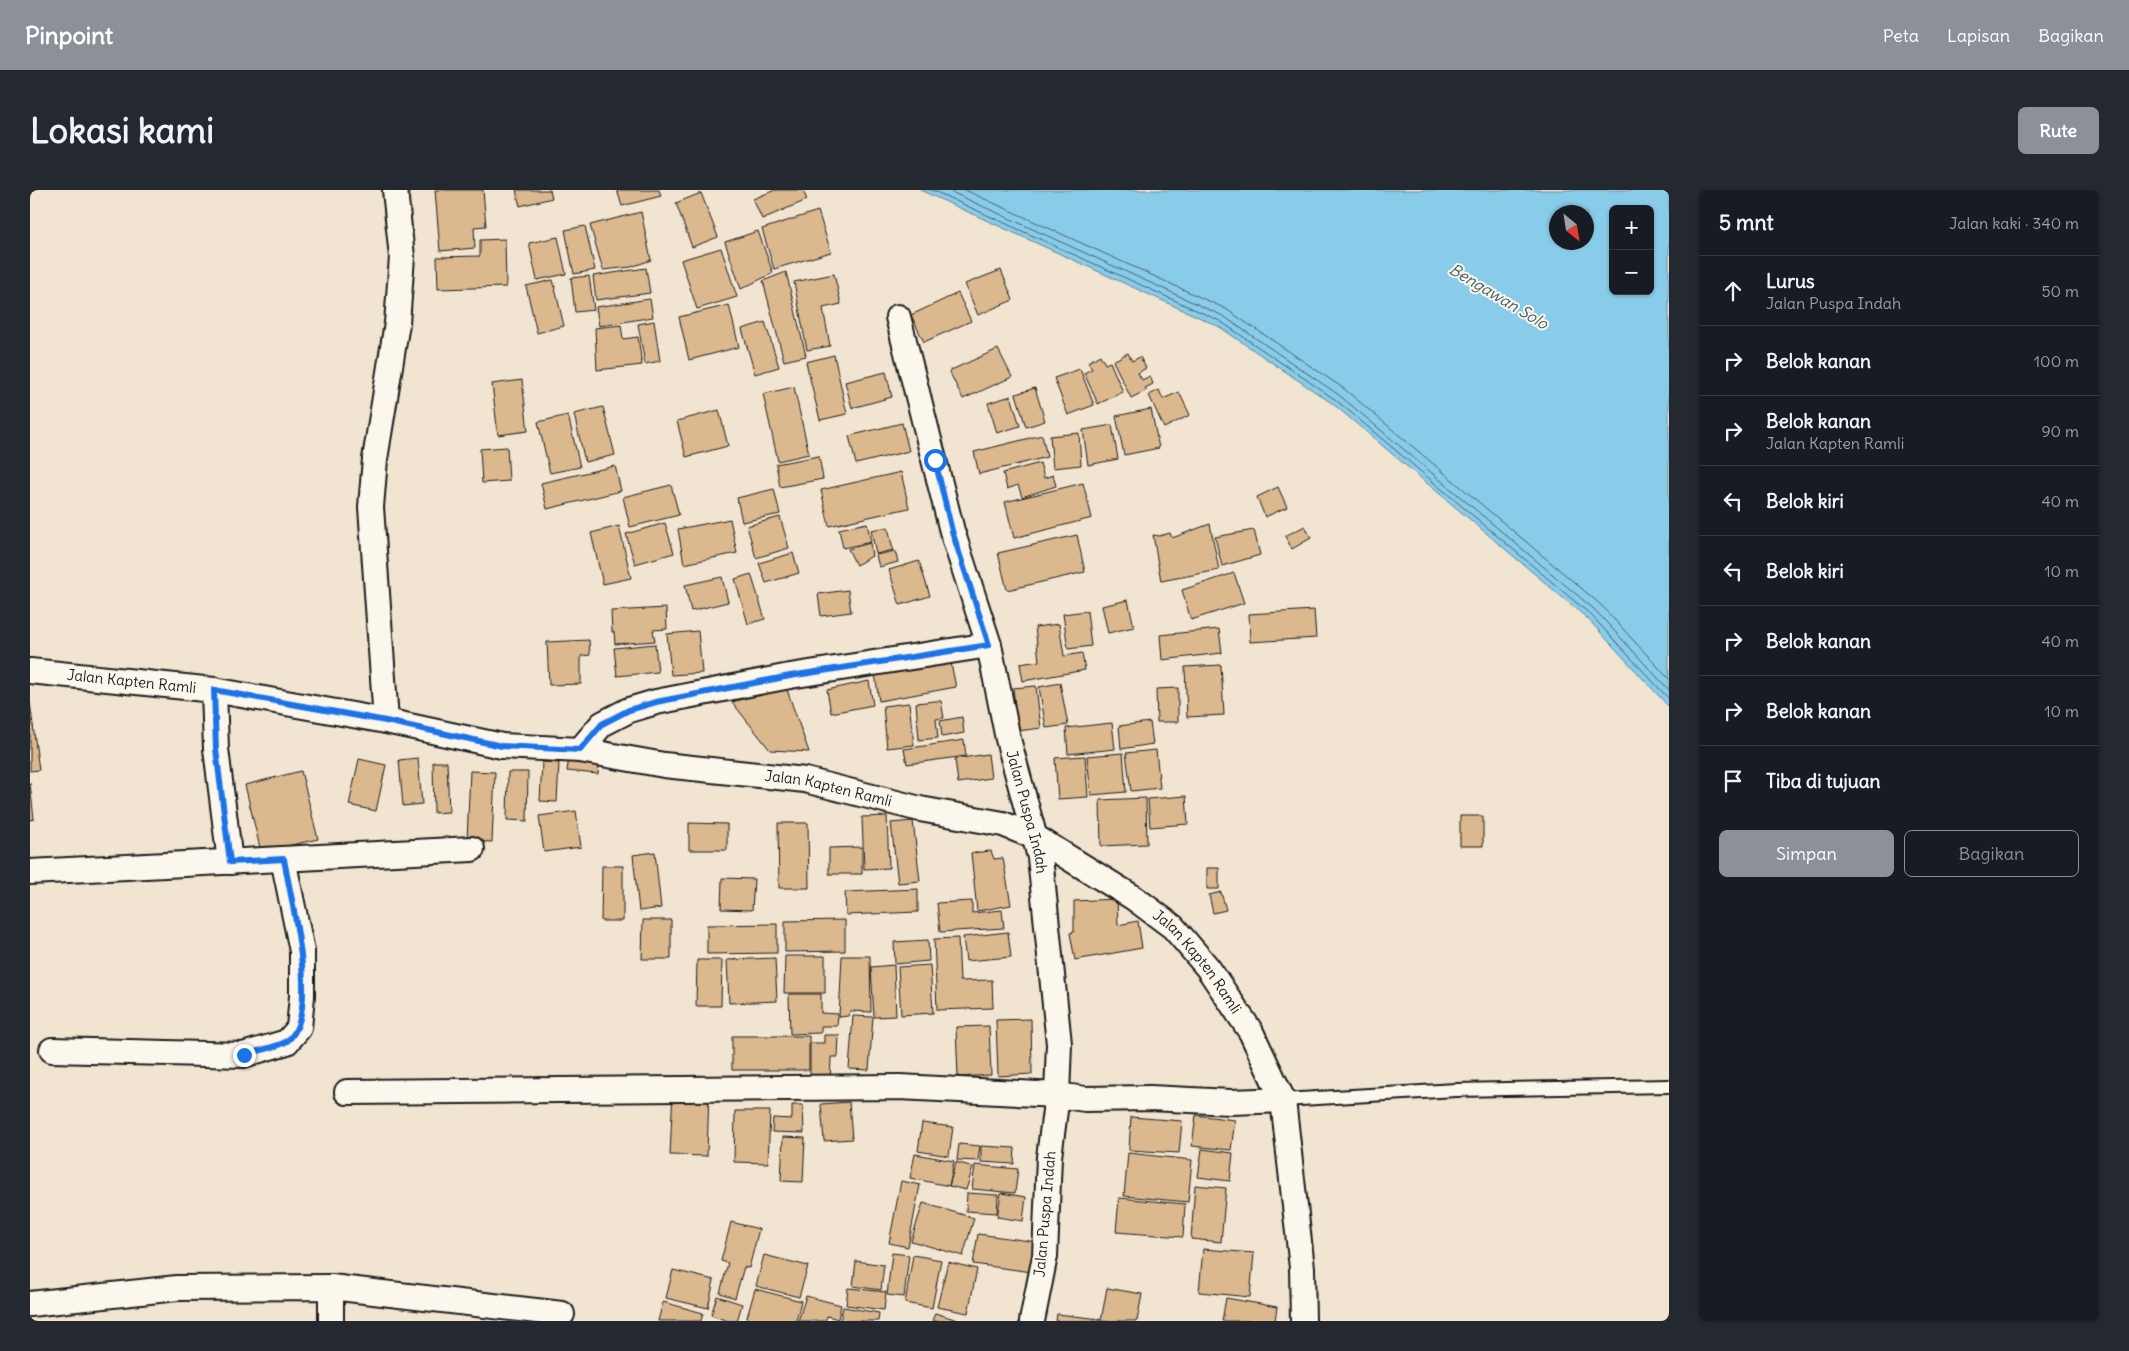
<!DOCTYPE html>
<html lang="id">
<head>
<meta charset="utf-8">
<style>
  :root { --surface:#171b24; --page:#242831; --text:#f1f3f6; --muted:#9ea1a6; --line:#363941; --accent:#8c9099 }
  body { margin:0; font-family:Delius,sans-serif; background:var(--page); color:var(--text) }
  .controls { position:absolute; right:15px; top:15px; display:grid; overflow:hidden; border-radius:8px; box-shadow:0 1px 4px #0004 }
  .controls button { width:45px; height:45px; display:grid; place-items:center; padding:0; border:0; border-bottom:1px solid var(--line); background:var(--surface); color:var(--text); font:25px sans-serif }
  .compass { position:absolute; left:1519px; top:15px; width:45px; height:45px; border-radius:50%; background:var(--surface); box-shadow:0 1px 4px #0004; rotate:150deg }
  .stop { position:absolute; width:15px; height:15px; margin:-11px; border:4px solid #1a73e8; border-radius:50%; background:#fff }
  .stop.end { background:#1a73e8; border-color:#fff; box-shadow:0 1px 5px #0008 }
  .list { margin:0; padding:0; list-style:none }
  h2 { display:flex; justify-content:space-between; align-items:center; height:65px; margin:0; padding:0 20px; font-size:21px }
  h2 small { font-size:16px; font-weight:400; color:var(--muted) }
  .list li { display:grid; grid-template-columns:32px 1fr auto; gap:15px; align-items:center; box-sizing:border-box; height:70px; padding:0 20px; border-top:1px solid var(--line) }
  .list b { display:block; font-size:19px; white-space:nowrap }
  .list p { margin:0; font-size:16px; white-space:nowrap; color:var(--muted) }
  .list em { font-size:16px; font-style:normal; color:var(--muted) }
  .actions { display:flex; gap:10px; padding:15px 20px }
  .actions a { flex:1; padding:11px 0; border:1px solid var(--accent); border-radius:8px; text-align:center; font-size:18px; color:var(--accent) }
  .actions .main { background:var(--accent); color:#fff }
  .icon { flex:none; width:28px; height:28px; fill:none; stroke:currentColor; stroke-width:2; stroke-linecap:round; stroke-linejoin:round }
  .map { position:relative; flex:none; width:1639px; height:1131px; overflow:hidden; border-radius:8px }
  header { display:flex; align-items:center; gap:30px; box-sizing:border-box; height:70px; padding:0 25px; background:var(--accent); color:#fff }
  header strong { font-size:24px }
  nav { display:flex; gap:28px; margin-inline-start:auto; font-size:18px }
  .intro { display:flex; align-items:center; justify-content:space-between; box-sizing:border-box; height:120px; padding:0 30px }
  h1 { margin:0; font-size:35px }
  .button { padding:12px 22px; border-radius:8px; background:var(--accent); color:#fff; font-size:18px; font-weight:700 }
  main { display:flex; gap:30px; padding:0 30px }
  aside { flex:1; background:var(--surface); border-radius:8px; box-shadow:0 1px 4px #0004 }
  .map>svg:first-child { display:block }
</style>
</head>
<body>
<header>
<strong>Pinpoint</strong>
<nav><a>Peta</a><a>Lapisan</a><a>Bagikan</a></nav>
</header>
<div class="intro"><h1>Lokasi kami</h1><a class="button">Rute</a></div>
<main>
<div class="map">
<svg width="1639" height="1131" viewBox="0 0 1639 1131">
  <rect width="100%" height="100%" fill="#f1e4d0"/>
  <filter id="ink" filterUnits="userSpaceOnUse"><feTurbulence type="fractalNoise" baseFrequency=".02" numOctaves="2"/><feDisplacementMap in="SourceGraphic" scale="10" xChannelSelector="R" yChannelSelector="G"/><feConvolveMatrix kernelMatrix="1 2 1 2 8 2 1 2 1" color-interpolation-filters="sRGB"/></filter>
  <g filter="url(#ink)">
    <!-- water -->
    <path fill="#89ccea" stroke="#5d8698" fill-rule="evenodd" d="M 890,0 L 1639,0 L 1639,517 L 1558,429 L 1303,214 L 1188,136 ZM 1583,19 L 1620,19 L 1620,101 L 1583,101 ZM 1526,22 L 1556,22 L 1556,52 L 1526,52 Z"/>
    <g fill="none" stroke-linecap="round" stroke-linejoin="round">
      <!-- shore -->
      <path stroke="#48626e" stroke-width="1" d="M 902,0 L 1190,131 L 1306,210 L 1561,425 L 1639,509
        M 917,0 L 1193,126 L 1309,205 L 1565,420 L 1639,500
        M 935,0 L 1196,119 L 1313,198 L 1570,414 L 1639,489"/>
    </g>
    <!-- building -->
    <path fill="#dbb88d" stroke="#1c1c1c" d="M 405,0 L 453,0 L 456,36 L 444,37 L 445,58 L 410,61 Z
      M 486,0 L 520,0 L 522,8 L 490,16 Z
      M 587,0 L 629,0 L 631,6 L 592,16 Z
      M 745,0 L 773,0 L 777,10 L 732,29 L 723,9 Z
      M 671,3 L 688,47 L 662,57 L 646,13 Z
      M 788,21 L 801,62 L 744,79 L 732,39 Z
      M 611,22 L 621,70 L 601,77 L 573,80 L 560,35 Z
      M 555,36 L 565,80 L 544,84 L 535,40 Z
      M 728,41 L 743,83 L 711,99 L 695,52 Z
      M 528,47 L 536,84 L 507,90 L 499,53 Z
      M 475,49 L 476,97 L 408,99 L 407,67 L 450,66 L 450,50 Z
      M 691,58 L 707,107 L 667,119 L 651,70 Z
      M 616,78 L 620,103 L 566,110 L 563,86 Z
      M 971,80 L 983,110 L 948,125 L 935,94 Z
      M 756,82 L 776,166 L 754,171 L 733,91 Z
      M 804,84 L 811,114 L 793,118 L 800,156 L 777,160 L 764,92 Z
      M 559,86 L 564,120 L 545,122 L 541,88 Z
      M 523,90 L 534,136 L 507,143 L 496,96 Z
      M 928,103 L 941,131 L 894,152 L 881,125 Z
      M 620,109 L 623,127 L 569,136 L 566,117 Z
      M 699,115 L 709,157 L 659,170 L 649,127 Z
      M 624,131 L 630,171 L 615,174 L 608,134 Z
      M 735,132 L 749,177 L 725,184 L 712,139 Z
      M 591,135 L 593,149 L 608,147 L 612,175 L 567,180 L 565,138 Z
      M 968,159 L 982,187 L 933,209 L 919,181 Z
      M 1098,163 L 1102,171 L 1110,167 L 1116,178 L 1108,183 L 1112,190 L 1120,186 L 1123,194 L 1115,198 L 1117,200 L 1101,208 L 1083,171 Z
      M 804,165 L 817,224 L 790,230 L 776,172 Z
      M 1070,165 L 1075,174 L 1080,172 L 1093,202 L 1068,214 L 1054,183 L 1062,179 L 1058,172 Z
      M 1050,179 L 1064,215 L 1038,225 L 1024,188 Z
      M 856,182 L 862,207 L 822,218 L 815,192 Z
      M 492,190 L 498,241 L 468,245 L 462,194 Z
      M 764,197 L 779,264 L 748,271 L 733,204 Z
      M 1005,198 L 1015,231 L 996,237 L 986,204 Z
      M 1129,200 L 1133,209 L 1149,202 L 1160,225 L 1134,238 L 1119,205 Z
      M 981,206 L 990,236 L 967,243 L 958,213 Z
      M 573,217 L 585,265 L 555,272 L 544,224 Z
      M 1121,219 L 1129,258 L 1094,265 L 1086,226 Z
      M 689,220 L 698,256 L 656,267 L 647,231 Z
      M 538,225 L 550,277 L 520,283 L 508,232 Z
      M 872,233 L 879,261 L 826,274 L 819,246 Z
      M 1082,235 L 1088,269 L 1058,275 L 1053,240 Z
      M 1049,243 L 1051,275 L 1023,278 L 1020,246 Z
      M 1012,245 L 1017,267 L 949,284 L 944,262 Z
      M 477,257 L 479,291 L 452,293 L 450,259 Z
      M 789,266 L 793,289 L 750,297 L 746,274 Z
      M 1010,273 L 1014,288 L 1023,285 L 1026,296 L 992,307 L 988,295 L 977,299 L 973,283 Z
      M 585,276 L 591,301 L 517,319 L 511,293 Z
      M 871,282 L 879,318 L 799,336 L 791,300 Z
      M 1053,293 L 1062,328 L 984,348 L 975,312 Z
      M 641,295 L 649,325 L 600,337 L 593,307 Z
      M 1248,297 L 1257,317 L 1235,327 L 1227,307 Z
      M 744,299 L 750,324 L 712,332 L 707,308 Z
      M 750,327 L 759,358 L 726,368 L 717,336 Z
      M 700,329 L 707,363 L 654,374 L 648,339 Z
      M 635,333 L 644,363 L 605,374 L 596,344 Z
      M 837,333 L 841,352 L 813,358 L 809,339 Z
      M 1180,334 L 1189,380 L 1131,391 L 1123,345 L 1129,346 L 1140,343 L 1142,348 Z
      M 589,336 L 601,388 L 573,394 L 561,343 Z
      M 1275,336 L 1281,348 L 1262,359 L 1255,346 Z
      M 858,337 L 863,360 L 846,364 L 841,340 Z
      M 1224,340 L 1230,365 L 1192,376 L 1185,347 Z
      M 1047,345 L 1055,382 L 977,400 L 968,363 Z
      M 840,353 L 842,366 L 826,375 L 818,359 Z
      M 865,361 L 868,372 L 849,377 L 846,365 Z
      M 763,363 L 769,383 L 736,393 L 729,373 Z
      M 889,371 L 900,406 L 870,415 L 859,380 Z
      M 1204,383 L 1214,413 L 1161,430 L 1152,400 Z
      M 721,384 L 735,429 L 718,434 L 705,389 Z
      M 692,387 L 698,412 L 661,421 L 655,395 Z
      M 818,400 L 821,422 L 791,426 L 788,404 Z
      M 1098,410 L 1104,437 L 1078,443 L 1072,416 Z
      M 636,418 L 637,439 L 623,440 L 625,451 L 585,454 L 584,442 L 582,442 L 581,421 Z
      M 1284,420 L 1286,448 L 1220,452 L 1219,424 Z
      M 1057,421 L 1061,456 L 1038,459 L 1033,424 Z
      M 1029,434 L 1034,466 L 1052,463 L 1055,480 L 993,491 L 990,474 L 1009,471 L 1005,437 Z
      M 1189,439 L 1192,463 L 1132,470 L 1130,445 Z
      M 668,441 L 672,483 L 641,485 L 637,444 Z
      M 559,450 L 560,465 L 551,466 L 551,494 L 519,495 L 517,452 Z
      M 625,454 L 628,482 L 587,486 L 584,458 Z
      M 920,469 L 926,497 L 849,511 L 845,483 Z
      M 1191,475 L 1194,525 L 1157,527 L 1155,477 Z
      M 839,491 L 843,515 L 801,523 L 797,500 Z
      M 1030,493 L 1038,535 L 1016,538 L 1009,497 Z
      M 1006,496 L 1011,538 L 988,541 L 983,498 Z
      M 756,497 L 779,562 L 740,560 L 702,512 Z
      M 1148,498 L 1148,532 L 1127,532 L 1126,499 Z
      M 905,511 L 911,511 L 914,528 L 906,529 L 908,548 L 889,550 L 886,513 Z
      M 0,512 L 9,580 L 0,581 Z
      M 879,513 L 884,555 L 857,558 L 853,516 Z
      M 932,527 L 934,543 L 912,547 L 910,531 Z
      M 1120,532 L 1123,554 L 1091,559 L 1089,536 Z
      M 1082,533 L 1085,559 L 1038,564 L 1036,538 Z
      M 934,550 L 936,566 L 877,574 L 874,559 Z
      M 1126,560 L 1130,598 L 1101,601 L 1096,563 Z
      M 540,561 L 570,565 L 568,584 L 537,581 Z
      M 1093,563 L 1096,602 L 1061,605 L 1057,566 Z
      M 958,564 L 961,588 L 928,593 L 925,569 Z
      M 1055,566 L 1058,607 L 1028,609 L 1025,568 Z
      M 388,568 L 392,614 L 373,616 L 369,570 Z
      M 329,569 L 356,575 L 346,621 L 319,615 Z
      M 403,572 L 417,572 L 419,622 L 404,623 Z
      M 512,572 L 529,573 L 527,612 L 510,611 Z
      M 271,581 L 288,649 L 231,662 L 215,595 Z
      M 440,581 L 465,582 L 462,652 L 437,651 Z
      M 478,582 L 498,582 L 497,631 L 477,630 Z
      M 0,593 L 4,629 L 0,630 Z
      M 1156,606 L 1158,634 L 1120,637 L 1118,609 Z
      M 1116,608 L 1117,654 L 1071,656 L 1070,610 Z
      M 546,621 L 551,657 L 514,662 L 509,626 Z
      M 857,626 L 859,678 L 834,679 L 832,627 Z
      M 1430,626 L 1453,626 L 1453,656 L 1430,656 Z
      M 883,631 L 890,691 L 868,693 L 861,633 Z
      M 659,633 L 697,634 L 697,660 L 659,660 Z
      M 748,633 L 778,633 L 779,698 L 749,698 Z
      M 832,657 L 832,684 L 799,684 L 799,658 Z
      M 961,661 L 964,669 L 973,668 L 981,715 L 947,721 L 941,663 Z
      M 625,662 L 631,718 L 609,721 L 603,665 Z
      M 572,676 L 593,676 L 593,731 L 571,731 Z
      M 1177,678 L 1189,678 L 1189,699 L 1177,699 Z
      M 692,688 L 724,689 L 722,720 L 691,719 Z
      M 888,699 L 888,722 L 816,725 L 815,702 Z
      M 1191,702 L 1196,720 L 1183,723 L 1179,705 Z
      M 1087,709 L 1088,735 L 1108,731 L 1112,758 L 1045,770 L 1040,743 L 1044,742 L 1044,711 Z
      M 942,711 L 942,723 L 972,720 L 974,738 L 910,742 L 907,713 Z
      M 613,730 L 641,730 L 641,769 L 612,769 Z
      M 815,730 L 815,761 L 755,762 L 755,731 Z
      M 747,734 L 747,763 L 677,764 L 677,735 Z
      M 978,742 L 981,767 L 936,771 L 933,747 Z
      M 928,748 L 930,791 L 962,790 L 963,818 L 907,820 L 904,749 Z
      M 898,750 L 899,771 L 865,774 L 864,752 Z
      M 755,766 L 795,766 L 795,803 L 754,803 Z
      M 812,766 L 840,766 L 841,822 L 820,821 L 818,826 L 809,827 Z
      M 745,768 L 747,811 L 699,813 L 697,770 Z
      M 667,770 L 692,770 L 691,816 L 666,816 Z
      M 864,775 L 866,826 L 844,827 L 841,777 Z
      M 900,775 L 903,823 L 871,825 L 868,777 Z
      M 759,804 L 791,804 L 791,823 L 808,824 L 807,836 L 791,836 L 791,843 L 760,844 Z
      M 823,826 L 843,827 L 839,880 L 819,879 Z
      M 1001,829 L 1002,884 L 968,886 L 966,830 Z
      M 959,836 L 961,885 L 928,887 L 926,837 Z
      M 794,845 L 809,845 L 808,867 L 801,867 L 800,897 L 780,897 L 780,853 L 794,853 Z
      M 702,846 L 779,846 L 779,880 L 702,880 Z
      M 643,900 L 679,901 L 677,966 L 640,965 Z
      M 819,912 L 822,949 L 794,951 L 791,914 Z
      M 762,915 L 773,915 L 774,943 L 742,942 L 743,928 L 762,929 Z
      M 705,921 L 740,921 L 738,973 L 704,972 Z
      M 1166,925 L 1205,930 L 1201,960 L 1162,956 Z
      M 1101,927 L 1152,931 L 1149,963 L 1099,960 Z
      M 892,933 L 923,937 L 919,966 L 888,961 Z
      M 753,947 L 775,948 L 773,992 L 751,991 Z
      M 929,954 L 950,956 L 948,971 L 927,970 Z
      M 951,956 L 985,958 L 984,974 L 951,972 Z
      M 1172,959 L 1203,963 L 1200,991 L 1168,987 Z
      M 1098,963 L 1162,970 L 1158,1012 L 1094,1006 Z
      M 885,964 L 924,971 L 919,996 L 880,988 Z
      M 926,972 L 943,977 L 936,1000 L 919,996 Z
      M 945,975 L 988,979 L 985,1003 L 942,999 Z
      M 871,991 L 890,995 L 878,1057 L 859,1053 Z
      M 1165,995 L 1196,998 L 1191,1052 L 1161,1049 Z
      M 937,1003 L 968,1005 L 967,1023 L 936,1021 Z
      M 971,1003 L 996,1007 L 993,1031 L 967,1027 Z
      M 1089,1008 L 1155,1014 L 1153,1047 L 1086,1042 Z
      M 893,1013 L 944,1028 L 933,1066 L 881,1051 Z
      M 701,1032 L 729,1039 L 719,1078 L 714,1077 L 705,1108 L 690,1103 L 698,1073 L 691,1071 Z
      M 948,1044 L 1007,1052 L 1002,1082 L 943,1074 Z
      M 1173,1059 L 1224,1063 L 1220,1107 L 1169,1102 Z
      M 862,1063 L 879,1065 L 874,1107 L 857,1105 Z
      M 734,1065 L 778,1076 L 769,1107 L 726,1096 Z
      M 883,1065 L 911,1070 L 902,1118 L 875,1113 Z
      M 826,1071 L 854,1075 L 851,1100 L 823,1096 Z
      M 918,1072 L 947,1079 L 938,1123 L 907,1117 Z
      M 643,1080 L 684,1090 L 678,1118 L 636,1108 Z
      M 818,1098 L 856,1102 L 854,1120 L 816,1115 Z
      M 1077,1098 L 1112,1104 L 1107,1131 L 1071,1131 Z
      M 725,1099 L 771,1111 L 766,1131 L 716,1131 Z
      M 687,1106 L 712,1114 L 707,1131 L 698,1131 L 681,1125 Z
      M 776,1106 L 811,1115 L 808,1129 L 797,1126 L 795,1131 L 768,1131 Z
      M 1196,1108 L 1247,1117 L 1245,1131 L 1192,1131 Z
      M 633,1112 L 673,1123 L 671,1131 L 628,1131 Z
      M 813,1117 L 849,1123 L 848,1131 L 810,1131 Z
      M 905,1123 L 931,1131 L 902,1131 Z
      M 1027,1124 L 1070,1129 L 1069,1131 L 1026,1131 Z"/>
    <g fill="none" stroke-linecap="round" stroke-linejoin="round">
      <defs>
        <path id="lane" d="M 1253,910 L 1426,900 L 1639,896"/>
        <g id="street">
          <path id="s1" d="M 868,127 L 922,341 L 959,455 L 978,549 L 1010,667 L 1029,854 L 1027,905 L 1019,967 L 1015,1066 L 1002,1131"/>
          <path id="s2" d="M 0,481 L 184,500 L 356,531 L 472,556 L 550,560 L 634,575 L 775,590 L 890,619 L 973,634 L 1005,647 L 1104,708 L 1143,737 L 1178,778 L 1221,842 L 1253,910 L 1272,1078 L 1273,1131"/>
          <path d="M 184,500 L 186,559 L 200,672"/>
          <path d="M 356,531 L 341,317 L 345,269 L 367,133 L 372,67 L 365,0"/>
          <path d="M 550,560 L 572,534 L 599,520 L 626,512 L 760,486 L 959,455"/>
          <path d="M 0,682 L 442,659"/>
          <path d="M 22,860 L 213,865 L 257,852 L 269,838 L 272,806 L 272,761 L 253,669"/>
          <path d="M 317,902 L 869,897 L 1027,905 L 1055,909 L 1120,908 L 1201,912 L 1253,910"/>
          <path d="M 0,1114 L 147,1098 L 301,1097 L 532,1124"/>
          <path d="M 301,1131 L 301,1097"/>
        </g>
      </defs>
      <!-- lane casing -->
      <use href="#lane" stroke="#1c1c1c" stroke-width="16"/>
      <!-- street casing -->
      <use href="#street" stroke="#1c1c1c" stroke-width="28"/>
      <!-- lane -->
      <use href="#lane" stroke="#fbf7ec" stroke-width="12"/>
      <!-- street -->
      <use href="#street" stroke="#fbf7ec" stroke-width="24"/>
    </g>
  </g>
  <g fill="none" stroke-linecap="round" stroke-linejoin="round" filter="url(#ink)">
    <!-- route -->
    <path stroke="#1a73e8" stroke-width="6" d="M 214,865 C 225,861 249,857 257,851 C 292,824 260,707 254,669 L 200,672 L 186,559 L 184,500 L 356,531 L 472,556 L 550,560 L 572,534 L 599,520 L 626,512 L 760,486 L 959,455 L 922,341 L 905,270"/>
  </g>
  <g text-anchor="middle" stroke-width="4" stroke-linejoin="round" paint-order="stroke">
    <!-- street labels -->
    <g font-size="15" fill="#1c1c1c" stroke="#fbf7ec">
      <text dy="5" stroke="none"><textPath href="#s2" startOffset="102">Jalan Kapten Ramli</textPath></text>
      <text dy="5" stroke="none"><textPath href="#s2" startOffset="808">Jalan Kapten Ramli</textPath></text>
      <text dy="5" stroke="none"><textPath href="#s1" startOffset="512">Jalan Puspa Indah</textPath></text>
      <text dy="5" stroke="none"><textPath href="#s2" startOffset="1228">Jalan Kapten Ramli</textPath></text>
      <text transform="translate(1015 1024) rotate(-85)" y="5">Jalan Puspa Indah</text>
    </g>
    <!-- water labels -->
    <g font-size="16" font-style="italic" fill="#425a64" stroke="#fbf7ec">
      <text transform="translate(1469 106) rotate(31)" y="6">Bengawan Solo</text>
    </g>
  </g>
</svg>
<div class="controls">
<button>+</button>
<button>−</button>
</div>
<svg class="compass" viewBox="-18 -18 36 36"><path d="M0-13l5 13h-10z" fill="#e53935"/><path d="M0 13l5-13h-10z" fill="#9ea1a6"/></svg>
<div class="stop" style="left:905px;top:270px"></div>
<div class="stop end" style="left:214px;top:865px"></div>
</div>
<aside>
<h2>5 mnt<small>Jalan kaki · 340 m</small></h2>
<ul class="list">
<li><svg class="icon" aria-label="ahead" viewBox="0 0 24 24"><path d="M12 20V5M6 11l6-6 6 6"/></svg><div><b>Lurus</b><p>Jalan Puspa Indah</p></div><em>50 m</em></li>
<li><svg class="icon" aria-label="right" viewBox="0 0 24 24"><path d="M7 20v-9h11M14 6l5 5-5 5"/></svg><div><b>Belok kanan</b></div><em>100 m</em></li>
<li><svg class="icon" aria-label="right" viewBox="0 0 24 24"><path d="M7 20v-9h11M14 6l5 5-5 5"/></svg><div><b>Belok kanan</b><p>Jalan Kapten Ramli</p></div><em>90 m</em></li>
<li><svg class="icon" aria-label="left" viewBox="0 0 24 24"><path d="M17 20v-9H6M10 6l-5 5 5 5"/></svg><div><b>Belok kiri</b></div><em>40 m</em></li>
<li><svg class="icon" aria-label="left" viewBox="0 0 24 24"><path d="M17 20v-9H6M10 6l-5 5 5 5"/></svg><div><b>Belok kiri</b></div><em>10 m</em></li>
<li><svg class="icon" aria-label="right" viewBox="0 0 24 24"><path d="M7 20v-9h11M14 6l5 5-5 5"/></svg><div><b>Belok kanan</b></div><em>40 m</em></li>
<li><svg class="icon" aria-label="right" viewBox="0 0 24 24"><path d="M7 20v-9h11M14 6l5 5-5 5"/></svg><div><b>Belok kanan</b></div><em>10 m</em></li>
<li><svg class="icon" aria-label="arrive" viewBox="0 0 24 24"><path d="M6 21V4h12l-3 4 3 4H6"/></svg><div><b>Tiba di tujuan</b></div></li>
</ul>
<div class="actions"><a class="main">Simpan</a><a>Bagikan</a></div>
</aside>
</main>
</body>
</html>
